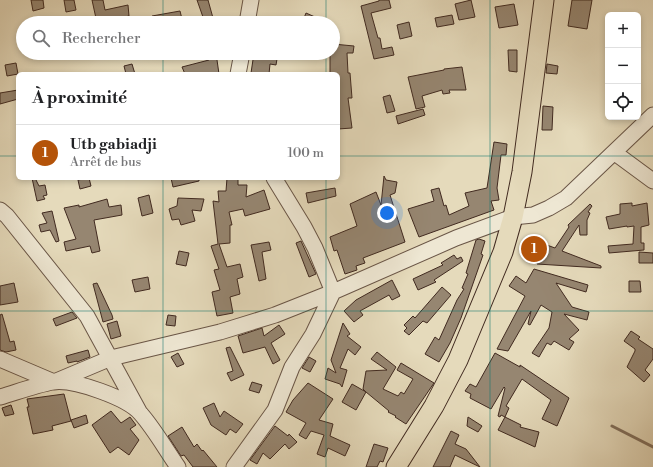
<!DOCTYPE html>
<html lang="fr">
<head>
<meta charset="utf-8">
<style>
  :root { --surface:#fff; --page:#f2f2f2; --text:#202124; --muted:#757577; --line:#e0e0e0; --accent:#b45309 }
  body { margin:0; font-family:"Libre Bodoni",serif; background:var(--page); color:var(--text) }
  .controls { position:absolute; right:12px; top:12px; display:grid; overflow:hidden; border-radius:6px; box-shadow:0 2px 6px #0003 }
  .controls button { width:36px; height:36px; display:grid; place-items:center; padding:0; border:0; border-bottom:1px solid var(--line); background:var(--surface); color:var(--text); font:20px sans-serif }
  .you { position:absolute; left:387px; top:213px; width:14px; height:14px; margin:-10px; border:3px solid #fff; border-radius:50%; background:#1a73e8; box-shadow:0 0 0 6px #1a73e833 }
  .badge { display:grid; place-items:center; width:26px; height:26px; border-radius:50%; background:var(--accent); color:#fff; font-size:13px; font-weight:700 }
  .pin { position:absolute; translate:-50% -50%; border:2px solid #fff; box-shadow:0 1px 4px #0006 }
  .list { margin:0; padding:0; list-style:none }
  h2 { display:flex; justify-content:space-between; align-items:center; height:52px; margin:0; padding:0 16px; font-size:17px }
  h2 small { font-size:13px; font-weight:400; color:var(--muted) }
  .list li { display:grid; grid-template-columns:26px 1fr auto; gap:12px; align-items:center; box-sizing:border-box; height:56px; padding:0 16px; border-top:1px solid var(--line) }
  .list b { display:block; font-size:15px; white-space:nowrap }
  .list p { margin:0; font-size:13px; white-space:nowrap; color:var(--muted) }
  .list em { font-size:13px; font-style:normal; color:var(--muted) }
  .icon { flex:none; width:22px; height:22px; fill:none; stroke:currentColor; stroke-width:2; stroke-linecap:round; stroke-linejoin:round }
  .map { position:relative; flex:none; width:653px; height:467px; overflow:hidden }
  .search { position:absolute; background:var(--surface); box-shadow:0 2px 6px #0003; left:16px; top:16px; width:324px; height:44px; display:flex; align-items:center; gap:10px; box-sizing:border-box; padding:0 14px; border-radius:22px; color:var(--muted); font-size:15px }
  .panel { position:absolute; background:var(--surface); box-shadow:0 2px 6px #0003; left:16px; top:72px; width:324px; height:108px; border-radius:6px }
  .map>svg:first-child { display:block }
</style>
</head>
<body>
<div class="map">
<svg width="653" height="467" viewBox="0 0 653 467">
  <rect width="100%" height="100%" fill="#e5dabb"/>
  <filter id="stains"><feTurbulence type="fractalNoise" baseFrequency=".005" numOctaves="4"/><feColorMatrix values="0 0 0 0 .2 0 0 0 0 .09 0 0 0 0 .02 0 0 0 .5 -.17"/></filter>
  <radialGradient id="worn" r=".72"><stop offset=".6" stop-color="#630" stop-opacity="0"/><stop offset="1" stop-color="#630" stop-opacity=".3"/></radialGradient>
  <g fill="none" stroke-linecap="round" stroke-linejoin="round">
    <!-- stream -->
    <path stroke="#82705d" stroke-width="3" d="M 612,426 L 653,447"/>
  </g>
  <!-- building -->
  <path fill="#968671" stroke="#412a20" d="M 31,0 L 43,0 L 44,8 L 33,11 Z
    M 64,0 L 74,0 L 76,10 L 66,12 Z
    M 92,0 L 103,0 L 105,10 L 128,5 L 129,16 L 97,23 Z
    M 197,0 L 208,0 L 213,18 L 204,20 Z
    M 379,0 L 389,0 L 391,8 L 371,13 L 378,38 L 380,38 L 382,49 L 392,47 L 394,55 L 374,59 L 361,6 L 379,1 Z
    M 471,0 L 475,17 L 459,20 L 455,4 Z
    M 572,0 L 592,0 L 587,29 L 568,26 Z
    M 514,4 L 518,25 L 499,28 L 495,7 Z
    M 180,11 L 183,23 L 143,23 L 143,20 L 153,18 L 152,16 Z
    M 306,13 L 315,17 L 312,23 L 302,23 Z
    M 452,15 L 454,24 L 437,27 L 435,18 Z
    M 409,22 L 412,36 L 400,39 L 397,25 Z
    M 333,44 L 354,46 L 353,53 L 347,53 L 348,73 L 350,73 L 352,98 L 348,98 L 352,128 L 338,129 L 338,74 L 331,74 L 330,72 L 330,53 L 333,53 Z
    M 508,50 L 517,50 L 517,72 L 509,71 Z
    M 208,53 L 216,53 L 219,74 L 185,74 L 182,67 L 209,60 Z
    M 254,53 L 278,53 L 276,65 L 270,64 L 269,74 L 251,73 Z
    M 16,63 L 18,74 L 7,76 L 5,65 Z
    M 132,64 L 135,74 L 126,74 L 124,66 Z
    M 547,64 L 558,66 L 557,74 L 546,73 Z
    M 462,67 L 466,90 L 449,90 L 450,93 L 443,94 L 442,90 L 422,96 L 425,107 L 416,109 L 408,77 L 444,70 L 444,69 Z
    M 18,90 L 18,99 L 0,104 L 0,93 Z
    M 390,95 L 395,111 L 387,113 L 383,97 Z
    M 543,106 L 553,107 L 552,130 L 542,130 Z
    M 423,109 L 425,115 L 398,124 L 396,116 Z
    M 494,142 L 507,144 L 506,155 L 501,155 L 497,188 L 499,200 L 491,201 L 494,210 L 419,237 L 408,209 L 434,201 L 431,190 L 439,188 L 444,206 L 446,205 L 449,215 L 469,206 L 465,193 L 487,188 Z
    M 384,176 L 386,180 L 397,182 L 395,193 L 390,195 L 405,242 L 363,258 L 365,263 L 356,266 L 357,270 L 345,274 L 337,250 L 334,251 L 330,237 L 357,226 L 350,204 L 376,192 L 381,205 Z
    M 32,178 L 35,178 L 39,186 L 45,185 L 47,195 L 43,196 L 45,199 L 37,201 Z
    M 89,178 L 91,186 L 80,189 L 78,180 Z
    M 171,178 L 199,178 L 199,181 L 173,187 Z
    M 227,178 L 238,178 L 238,185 L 247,185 L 246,197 L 264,190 L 270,209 L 245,216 L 243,209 L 229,212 L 232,225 L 230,225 L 230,243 L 219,244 L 227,267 L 240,264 L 243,277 L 237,279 L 240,294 L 230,297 L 233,313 L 217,316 L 212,292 L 220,290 L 214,270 L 219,269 L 211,246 L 218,244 L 213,201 L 219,202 L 218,191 L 226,191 Z
    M 335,188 L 336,196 L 308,203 L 306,193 Z
    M 149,195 L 153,213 L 142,216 L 138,198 Z
    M 178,198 L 204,199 L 201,211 L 192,210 L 195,221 L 181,225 L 179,219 L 172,220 L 169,209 L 177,206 Z
    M 107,199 L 109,207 L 121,205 L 122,215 L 94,220 L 100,251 L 92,253 L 90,246 L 66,251 L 64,242 L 76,239 L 64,208 L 79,205 L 79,207 Z
    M 632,203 L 632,206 L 647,203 L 649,225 L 641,227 L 641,243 L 644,243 L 644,250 L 609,253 L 608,246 L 633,244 L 634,226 L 627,227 L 627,226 L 609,229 L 606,217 L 620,214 L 620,204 Z
    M 590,204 L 592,206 L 588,212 L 590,213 L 587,220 L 587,235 L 580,235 L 579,225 L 562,251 L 601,266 L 601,268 L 537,264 L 539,259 L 527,255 L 533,240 L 555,248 L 569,227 L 568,225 Z
    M 52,211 L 59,241 L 56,242 L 50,230 L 41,232 L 39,225 L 47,223 L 42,213 Z
    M 479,239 L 485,241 L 481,254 L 483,255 L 461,318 L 450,343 L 439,362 L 425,354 L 435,337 L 439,340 L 457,300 L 464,289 L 462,288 L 468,274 L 466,273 L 476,240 Z
    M 301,241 L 316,274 L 309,277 L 296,243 Z
    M 269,242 L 271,250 L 262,252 L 266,279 L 259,281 L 251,245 Z
    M 179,251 L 189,253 L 186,266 L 176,264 Z
    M 639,252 L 653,253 L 653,263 L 639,263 Z
    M 454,255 L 457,259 L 461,257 L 463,261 L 434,280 L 436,282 L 418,290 L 413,279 L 443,265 L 441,263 Z
    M 534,269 L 588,285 L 586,292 L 556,283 L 572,307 L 589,312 L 587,320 L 564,314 L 579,330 L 569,339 L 574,342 L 569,350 L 554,341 L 551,345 L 547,343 L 539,357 L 532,353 L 549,328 L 552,312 L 541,305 L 530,325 L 528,324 L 531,311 L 508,351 L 497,349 L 525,296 L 509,286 L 516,276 L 526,283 Z
    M 148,277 L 150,289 L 135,292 L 132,280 Z
    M 392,280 L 400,296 L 392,300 L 389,295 L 360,311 L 363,315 L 354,322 L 344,311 L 356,300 Z
    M 629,281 L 640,281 L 641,292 L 629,292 Z
    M 14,283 L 18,302 L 0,305 L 0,286 Z
    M 97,283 L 112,315 L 113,319 L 103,322 L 93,284 Z
    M 442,287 L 451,295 L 427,323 L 423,321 L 409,335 L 404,331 L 407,328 L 404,325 L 413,316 L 415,318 Z
    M 72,312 L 77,318 L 56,326 L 53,319 Z
    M 2,314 L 10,342 L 14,341 L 16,350 L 6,352 L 0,350 L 0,315 Z
    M 168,315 L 176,316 L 175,326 L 166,325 Z
    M 117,321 L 121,336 L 111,339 L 107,324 Z
    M 343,323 L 350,334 L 347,336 L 361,347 L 355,355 L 348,349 L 340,368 L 347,370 L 342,387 L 340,384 L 325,379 L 328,368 L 336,373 L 331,360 Z
    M 279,325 L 285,334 L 271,343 L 280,360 L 273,364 L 265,347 L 243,353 L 238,336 L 262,328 L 264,336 Z
    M 631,331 L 640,337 L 638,339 L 653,349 L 653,359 L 645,370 L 650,375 L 644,382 L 627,367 L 635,351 L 635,349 L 624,341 Z
    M 230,347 L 244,375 L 231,381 L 227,373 L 233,371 L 226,348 Z
    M 88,350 L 90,357 L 77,362 L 77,361 L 68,363 L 66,356 Z
    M 377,352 L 396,367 L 383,389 L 398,396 L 401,392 L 404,394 L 413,379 L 397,370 L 401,363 L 434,383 L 406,424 L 395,417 L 396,416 L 388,412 L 389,411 L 366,392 L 356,410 L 342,402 L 352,384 L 366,392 L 363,389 L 366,371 L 387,370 L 371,359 Z
    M 178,353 L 184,364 L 177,367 L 171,357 Z
    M 495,353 L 520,367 L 520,365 L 569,398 L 557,426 L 542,419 L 551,400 L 522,379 L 506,406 L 509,408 L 505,417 L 501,415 L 500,417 L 498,416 L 505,388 L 504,387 L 491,409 L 470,398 L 471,394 L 465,391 L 470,384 L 476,387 Z
    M 309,357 L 316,361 L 310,372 L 302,368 Z
    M 252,382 L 262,385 L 259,393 L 249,390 Z
    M 308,383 L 333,399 L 319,420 L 333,424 L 330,436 L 350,445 L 345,456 L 328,448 L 325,457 L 317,454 L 324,435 L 311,431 L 306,439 L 299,435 L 306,423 L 286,412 L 293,400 Z
    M 64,394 L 71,421 L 52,426 L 53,430 L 33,434 L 27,407 L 29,407 L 27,399 Z
    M 214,403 L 220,417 L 224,411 L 243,424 L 236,433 L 230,429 L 226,435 L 211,425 L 203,408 Z
    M 11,405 L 14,414 L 5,416 L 2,408 Z
    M 111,411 L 121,423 L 130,417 L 136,425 L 130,429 L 139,440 L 129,455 L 118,447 L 110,453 L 92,425 Z
    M 86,415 L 88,423 L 74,428 L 71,420 Z
    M 468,417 L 482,426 L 478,432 L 467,426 Z
    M 505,417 L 521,425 L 520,427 L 539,432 L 535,447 L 498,430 Z
    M 275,426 L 288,436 L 289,434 L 297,442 L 289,449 L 285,444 L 270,459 L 263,453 L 257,464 L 250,460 Z
    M 182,427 L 194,447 L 197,444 L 202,451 L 203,450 L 217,467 L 193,467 L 184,455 L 181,456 L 168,436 Z
    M 451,431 L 459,435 L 455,444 L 466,449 L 480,467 L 455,455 L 450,467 L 433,467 Z
    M 374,444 L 388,448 L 383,462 L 380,461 L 377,467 L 366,467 Z"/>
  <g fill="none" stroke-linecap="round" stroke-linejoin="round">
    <defs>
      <path id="minor" d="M 247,23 L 251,0
        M 238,74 L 242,53
        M 615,153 L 653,181
        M 0,210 L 7,216 L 87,316 L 140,413
        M 0,359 L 54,382 L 111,358 L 220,332 L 275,315 L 333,292 L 315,248 L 304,227 L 274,178
        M 0,397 C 17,392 36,385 53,382 C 74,379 128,398 141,414 C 155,430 166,450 178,467
        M 234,467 L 275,410 L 292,367 L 313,334 L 333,292 L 456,238 L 513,217 L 533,215 L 549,208 L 566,198 L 653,115"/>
      <path id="major" d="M 396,467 L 434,406 L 458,360 L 503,252 L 513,217 L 522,172 L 544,0"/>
    </defs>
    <!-- minor casing -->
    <use href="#minor" stroke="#6a5647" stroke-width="17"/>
    <!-- major casing -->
    <use href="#major" stroke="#412a20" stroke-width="21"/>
    <!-- minor -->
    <use href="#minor" stroke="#eee7d3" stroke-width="15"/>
    <!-- major -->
    <use href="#major" stroke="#e5dabb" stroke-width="19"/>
  </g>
  <!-- grid -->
  <path fill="none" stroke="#0f766e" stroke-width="1" stroke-opacity="0.55" d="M 163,0 L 163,23M 326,0 L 326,23M 490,0 L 490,467M 163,53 L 163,74M 326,53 L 326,74M 0,156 L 18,156M 338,156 L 653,156M 163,178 L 163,467M 326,178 L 326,467M 0,311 L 653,311"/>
  <rect width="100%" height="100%" filter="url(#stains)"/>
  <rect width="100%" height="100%" fill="url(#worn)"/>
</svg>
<div class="controls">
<button>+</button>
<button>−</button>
<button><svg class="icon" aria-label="locate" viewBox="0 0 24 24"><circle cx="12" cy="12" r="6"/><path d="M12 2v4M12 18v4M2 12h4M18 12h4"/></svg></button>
</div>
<div class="you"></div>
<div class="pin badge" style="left:534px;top:249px">1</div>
<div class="search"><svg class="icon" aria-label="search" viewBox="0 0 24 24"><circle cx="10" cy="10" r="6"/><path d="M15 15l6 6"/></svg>Rechercher</div>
<section class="panel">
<h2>À proximité<small></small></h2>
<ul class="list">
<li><span class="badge">1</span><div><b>Utb gabiadji</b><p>Arrêt de bus</p></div><em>100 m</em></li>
</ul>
</section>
</div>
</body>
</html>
